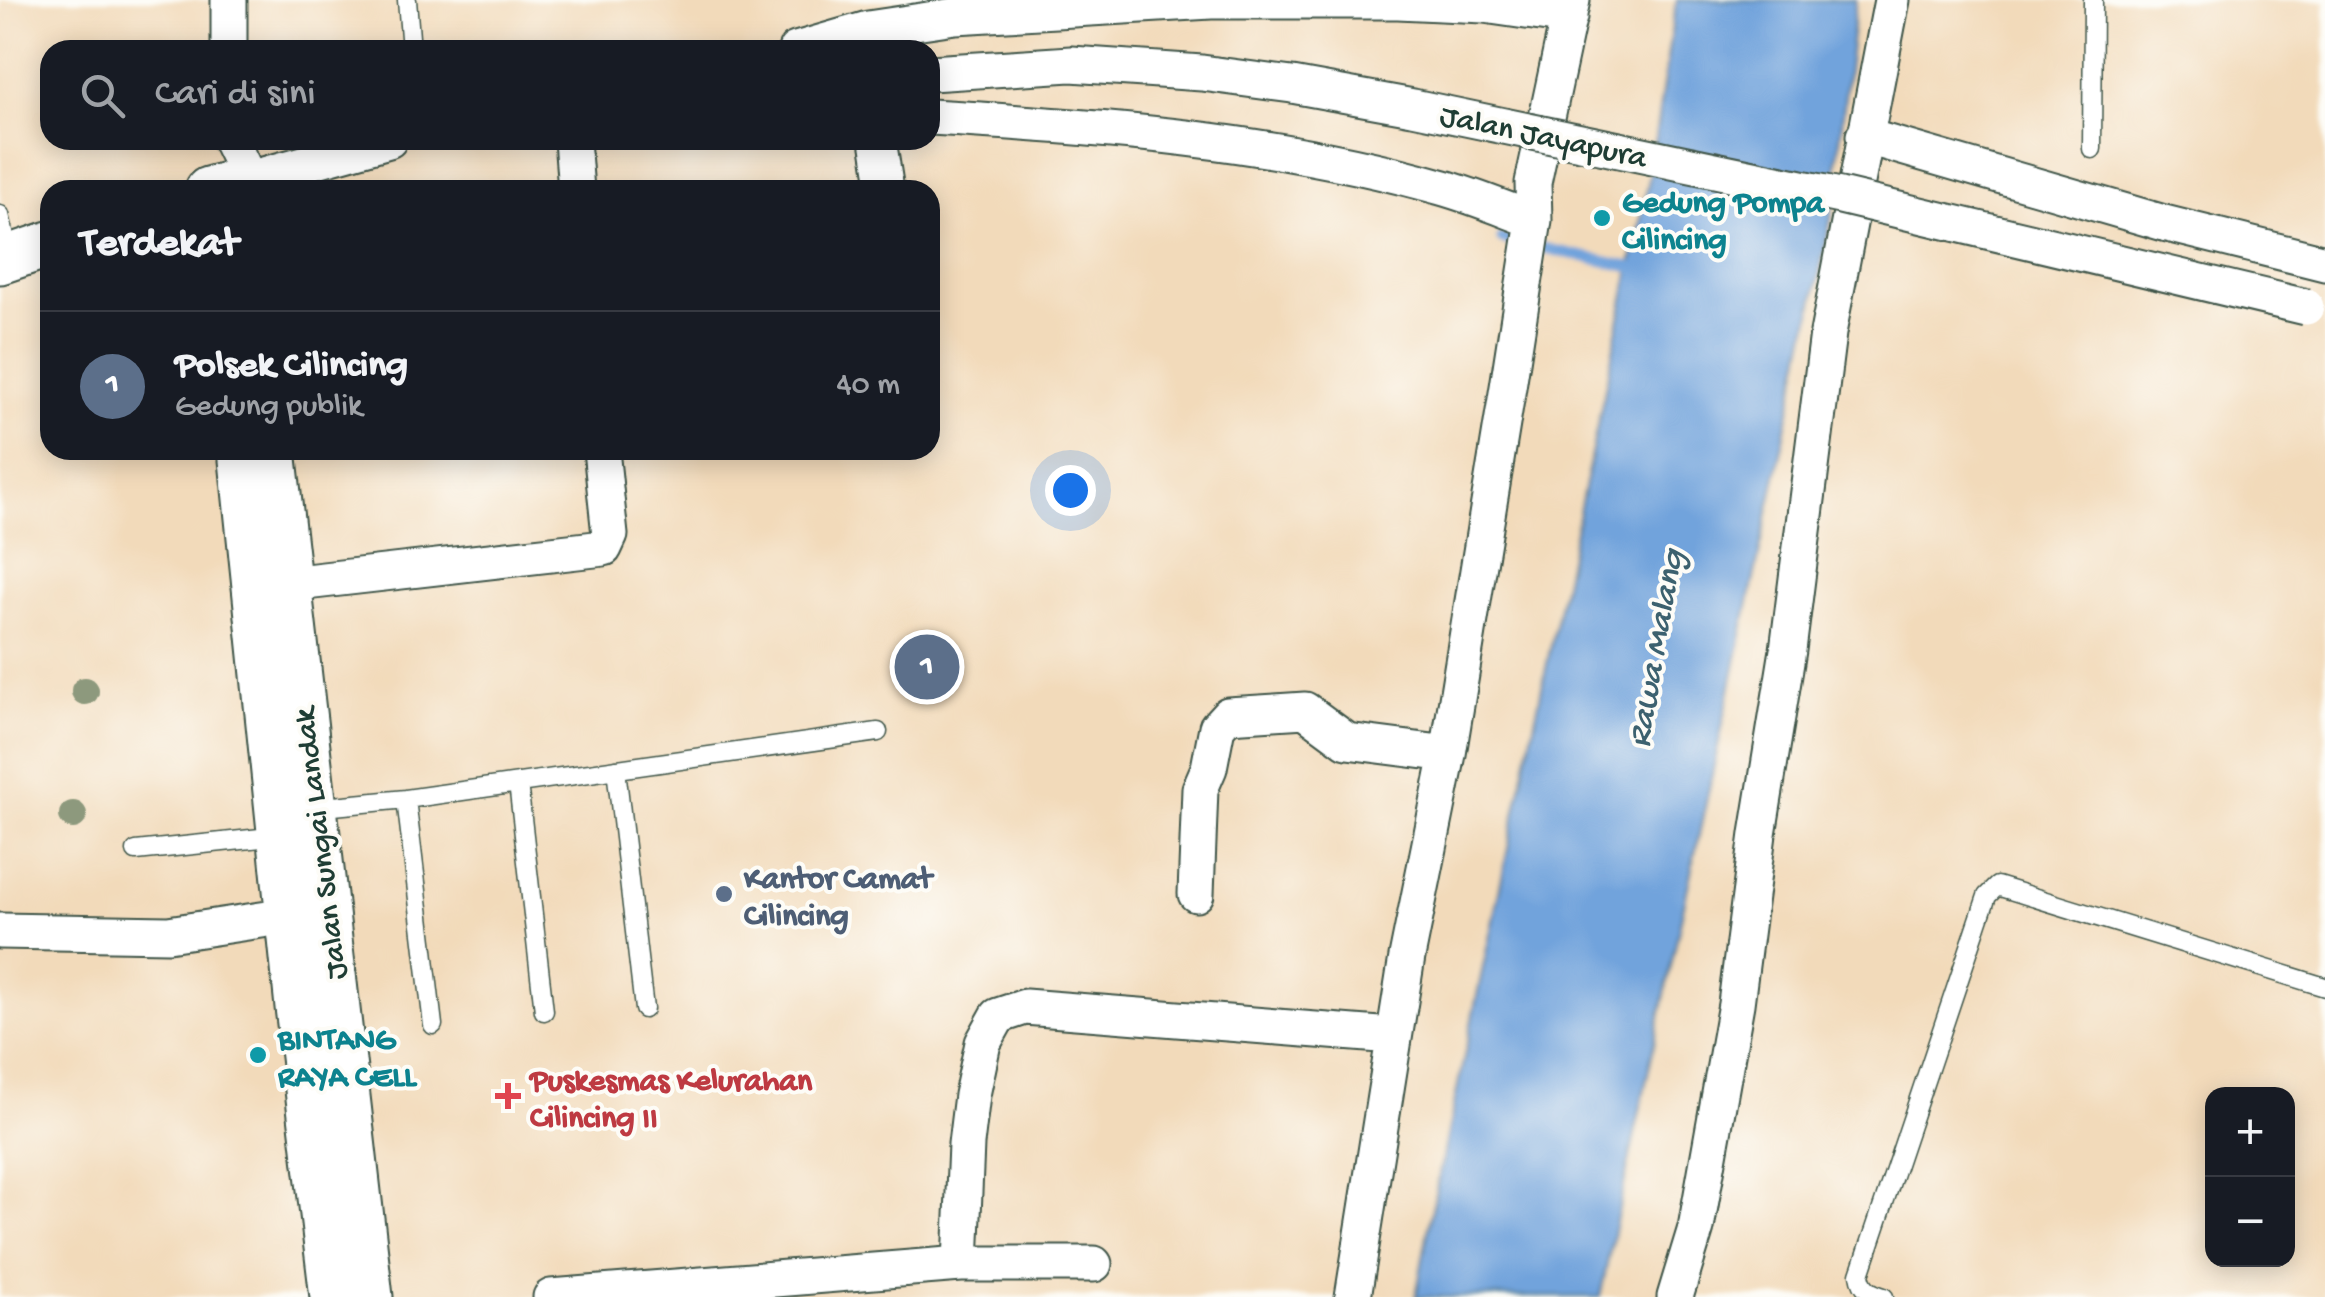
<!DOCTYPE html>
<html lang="id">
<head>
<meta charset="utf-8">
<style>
  :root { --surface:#171b24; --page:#242831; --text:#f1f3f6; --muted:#9ea1a6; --line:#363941; --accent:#d93025 }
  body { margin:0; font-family:"Gochi Hand",sans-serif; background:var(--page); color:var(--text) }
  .controls { position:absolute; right:30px; bottom:30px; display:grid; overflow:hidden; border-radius:20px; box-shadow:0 5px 25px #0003 }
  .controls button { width:90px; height:90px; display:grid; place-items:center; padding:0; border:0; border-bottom:2px solid var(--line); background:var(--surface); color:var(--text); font:50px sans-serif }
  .you { position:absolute; left:1070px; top:490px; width:35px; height:35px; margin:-25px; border:8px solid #fff; border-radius:50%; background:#1a73e8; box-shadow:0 0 0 15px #1a73e833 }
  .badge { display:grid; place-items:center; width:65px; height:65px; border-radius:50%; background:var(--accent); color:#fff; font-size:32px; font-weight:700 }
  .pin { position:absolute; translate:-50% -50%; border:5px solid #fff; box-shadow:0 2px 10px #0006 }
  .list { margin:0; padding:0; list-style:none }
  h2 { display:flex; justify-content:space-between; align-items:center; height:130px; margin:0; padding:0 40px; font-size:42px }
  h2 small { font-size:32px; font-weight:400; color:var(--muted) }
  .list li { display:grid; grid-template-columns:65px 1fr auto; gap:30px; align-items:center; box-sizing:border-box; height:150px; padding:0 40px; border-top:2px solid var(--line) }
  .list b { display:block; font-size:38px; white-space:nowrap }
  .list p { margin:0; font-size:32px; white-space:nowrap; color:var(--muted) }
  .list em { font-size:32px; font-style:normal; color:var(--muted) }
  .icon { flex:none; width:55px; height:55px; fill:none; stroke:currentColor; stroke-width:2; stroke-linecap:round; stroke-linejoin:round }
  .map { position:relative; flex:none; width:2325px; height:1297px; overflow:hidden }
  .search { position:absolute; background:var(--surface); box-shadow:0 5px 25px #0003; left:40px; top:40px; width:900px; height:110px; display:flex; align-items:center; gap:25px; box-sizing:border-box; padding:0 35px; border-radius:30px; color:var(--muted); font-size:38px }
  .panel { position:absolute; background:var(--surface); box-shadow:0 5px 25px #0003; left:40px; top:180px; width:900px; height:280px; border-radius:30px }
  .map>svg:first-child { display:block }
</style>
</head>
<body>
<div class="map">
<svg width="2325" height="1297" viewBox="0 0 2325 1297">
  <rect width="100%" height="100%" fill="#fdfcf7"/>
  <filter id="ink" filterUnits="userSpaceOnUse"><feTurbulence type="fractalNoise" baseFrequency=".01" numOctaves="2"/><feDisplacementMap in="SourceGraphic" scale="20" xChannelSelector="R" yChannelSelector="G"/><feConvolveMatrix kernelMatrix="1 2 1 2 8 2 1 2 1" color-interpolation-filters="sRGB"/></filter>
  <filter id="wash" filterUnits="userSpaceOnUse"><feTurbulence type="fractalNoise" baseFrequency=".0048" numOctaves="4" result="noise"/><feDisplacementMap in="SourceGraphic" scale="40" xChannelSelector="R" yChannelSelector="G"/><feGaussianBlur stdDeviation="2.25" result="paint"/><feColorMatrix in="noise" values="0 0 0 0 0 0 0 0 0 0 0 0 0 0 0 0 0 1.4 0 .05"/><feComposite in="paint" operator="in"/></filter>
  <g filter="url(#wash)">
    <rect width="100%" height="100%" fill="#f2daba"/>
    <!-- water -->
    <path fill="#71a3dc" stroke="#487088" stroke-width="2.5" d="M 1676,0 L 1856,0 L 1831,219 L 1600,1297 L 1416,1297 L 1432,1209 L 1648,185 Z"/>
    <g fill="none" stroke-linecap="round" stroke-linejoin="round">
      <!-- stream -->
      <path stroke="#71a3dc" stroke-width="11" d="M 1502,239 L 1631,267"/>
    </g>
  </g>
  <g filter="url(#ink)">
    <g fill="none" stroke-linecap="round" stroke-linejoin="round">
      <defs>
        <path id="service" d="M 407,0 L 411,50
          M 2092,149 L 2093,0
          M 0,215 L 10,257
          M 616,769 L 644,1009
          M 518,783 L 544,1011
          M 406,799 L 433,1025
          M 313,808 L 406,799 L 878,732
          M 136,851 L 280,836
          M 1884,1297 C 1871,1293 1862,1289 1860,1274 L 1987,896 L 1997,886 L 2325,987"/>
        <path id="minor" d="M 229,0 L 229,50
          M 796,50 L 868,29 L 955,16 L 1211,1 L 1398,1 L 1484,5 L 1569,17
          M 930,117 C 1101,127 1276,140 1441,187 C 1473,196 1504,209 1534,220
          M 1864,136 L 2164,223 L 2325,263
          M 230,140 L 249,179 L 389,140
          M 572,140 L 576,190
          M 878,140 L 886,190
          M 288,584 L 604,548 L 610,535 L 601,450
          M 1196,894 L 1200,789 L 1209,768 L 1217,727 L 1228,715 L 1305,710 L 1347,741 L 1448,754
          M 0,931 L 168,934 L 288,916
          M 961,1264 L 966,1144 L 972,1095 L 983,1043 L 998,1016 L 1025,1007 L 1393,1036
          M 551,1297 L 961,1264 L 1094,1264
          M 1353,1297 L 1407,957 L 1448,754 L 1508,387 L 1534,220 L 1533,183 L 1572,0
          M 1675,1297 L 1696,1228 L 1736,1004 L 1758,834 L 1788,650 L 1828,333 L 1892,0"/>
        <path id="tertiary" d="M 208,190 L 249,179 L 249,190
          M 0,261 L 50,244
          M 241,450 L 298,1007 L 333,1297
          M 273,450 L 370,1297"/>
      </defs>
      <!-- service casing -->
      <use href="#service" stroke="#3f5548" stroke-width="21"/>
      <!-- minor casing -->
      <use href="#minor" stroke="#3f5548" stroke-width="39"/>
      <!-- tertiary casing -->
      <use href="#tertiary" stroke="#3f5548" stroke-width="49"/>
      <!-- service -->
      <use href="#service" stroke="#fff" stroke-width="18"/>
      <!-- minor -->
      <use href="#minor" stroke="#fff" stroke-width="35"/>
      <!-- tertiary -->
      <use href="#tertiary" stroke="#fff" stroke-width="45"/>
      <defs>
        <path id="minor-bridge" d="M 930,73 L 1071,64 L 1202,73 L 1292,85 L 1413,107 L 1840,196 L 2306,307"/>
      </defs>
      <!-- minor-bridge casing -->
      <use href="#minor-bridge" stroke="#3f5548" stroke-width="39" stroke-linecap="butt"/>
      <!-- minor-bridge -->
      <use href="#minor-bridge" stroke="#fff" stroke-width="35"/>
    </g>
    <!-- trees -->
    <g fill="#8d997d">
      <circle cx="85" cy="691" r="14"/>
      <circle cx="73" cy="815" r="14"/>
    </g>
  </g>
  <!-- markers -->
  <g fill="#0f9aa8" stroke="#fdfcf7" stroke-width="4">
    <circle cx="1602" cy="218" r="10"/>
    <circle cx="258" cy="1055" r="10"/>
  </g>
  <circle fill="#5c6f8a" stroke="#fdfcf7" stroke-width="4" cx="724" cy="894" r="10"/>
  <path fill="#e0444e" stroke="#fdfcf7" stroke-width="4" d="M503 1081h10v10h10v10h-10v10h-10v-10h-10v-10h10z"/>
  <g text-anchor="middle" stroke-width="8" stroke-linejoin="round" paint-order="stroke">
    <!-- street labels -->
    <g font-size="32" fill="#1f3d34" stroke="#fdfcf7">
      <text transform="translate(1544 134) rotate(12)" y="11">Jalan Jayapura</text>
      <text transform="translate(318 844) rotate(-97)" y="11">Jalan Sungai Landak</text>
    </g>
    <!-- culture labels -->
    <g font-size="32" font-weight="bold" fill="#0d838f" stroke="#fdfcf7" text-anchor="start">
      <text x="1622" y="211">Gedung Pompa<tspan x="1622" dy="37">Cilincing</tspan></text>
      <text x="278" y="1048">BINTANG<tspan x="278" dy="37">RAYA CELL</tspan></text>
    </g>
    <!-- service labels -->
    <g font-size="32" font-weight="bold" fill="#4e5e75" stroke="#fdfcf7" text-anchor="start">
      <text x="744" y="887">Kantor Camat<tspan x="744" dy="37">Cilincing</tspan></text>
    </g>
    <!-- health labels -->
    <g font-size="32" font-weight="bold" fill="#be3a42" stroke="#fdfcf7" text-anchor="start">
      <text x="530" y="1089">Puskesmas Kelurahan<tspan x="530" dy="37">Cilincing II</tspan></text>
    </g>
    <!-- water labels -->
    <g font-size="35" font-style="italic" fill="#3c616f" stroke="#fdfcf7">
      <text transform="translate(1653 648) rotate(-80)" y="12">Rawa Malang</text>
    </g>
  </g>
</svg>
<div class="controls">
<button>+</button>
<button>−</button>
</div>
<div class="you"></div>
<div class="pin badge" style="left:927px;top:667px;background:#5c6f8a">1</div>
<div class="search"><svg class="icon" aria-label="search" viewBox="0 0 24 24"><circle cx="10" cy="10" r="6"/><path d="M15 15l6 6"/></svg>Cari di sini</div>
<section class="panel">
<h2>Terdekat<small></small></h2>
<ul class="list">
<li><span class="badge" style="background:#5c6f8a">1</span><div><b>Polsek Cilincing</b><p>Gedung publik</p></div><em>40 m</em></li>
</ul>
</section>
</div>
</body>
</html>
